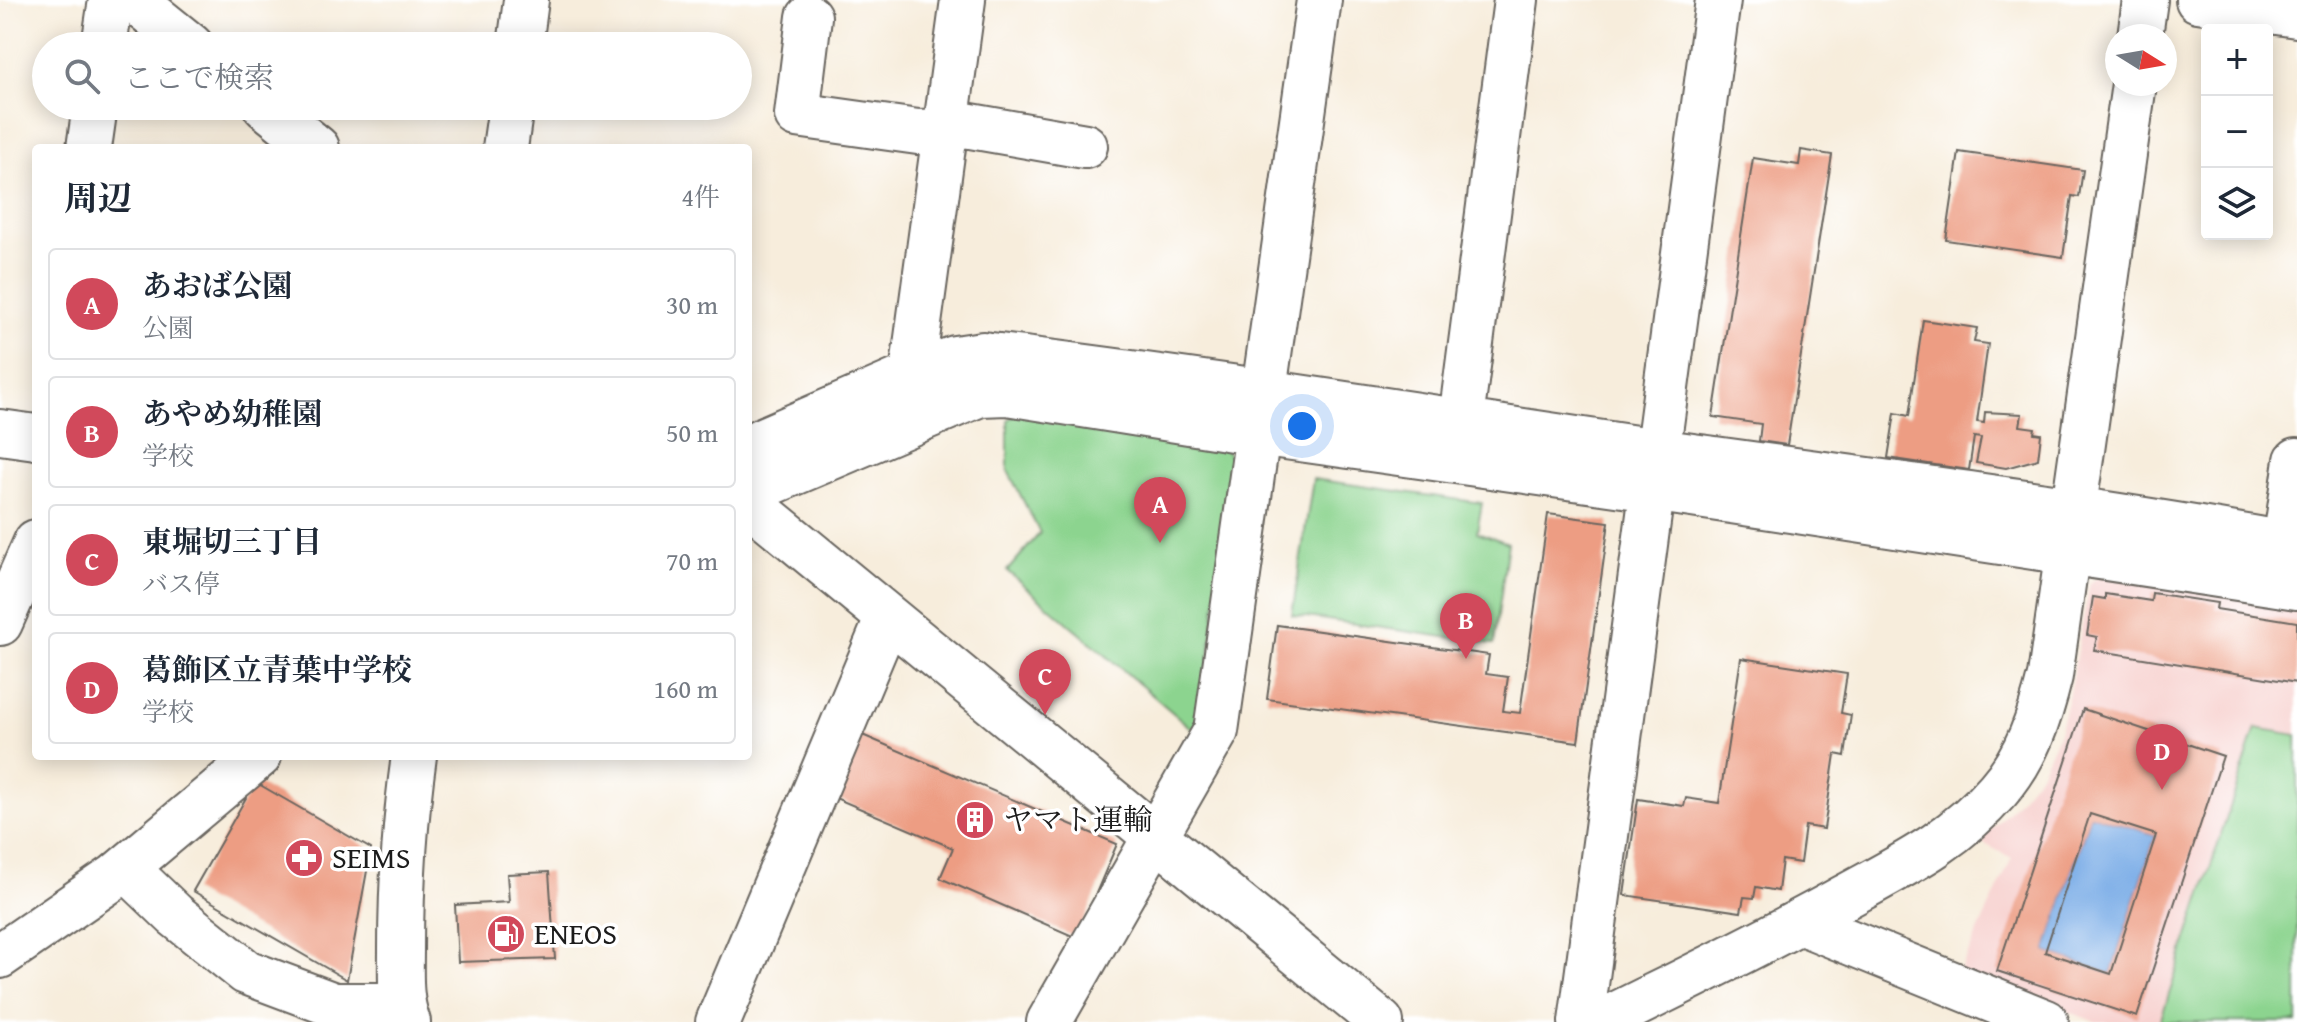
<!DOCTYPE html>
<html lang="ja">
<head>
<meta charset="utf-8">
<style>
  :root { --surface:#fff; --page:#f6f6f7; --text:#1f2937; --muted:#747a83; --line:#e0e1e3; --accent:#d1495b }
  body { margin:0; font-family:"Gentium Book Plus","Noto Serif JP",serif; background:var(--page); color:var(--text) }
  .controls { position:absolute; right:24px; top:24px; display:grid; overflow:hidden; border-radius:8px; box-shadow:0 4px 20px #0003 }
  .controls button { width:72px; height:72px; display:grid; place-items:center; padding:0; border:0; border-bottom:2px solid var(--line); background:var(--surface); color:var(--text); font:40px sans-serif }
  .compass { position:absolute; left:2105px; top:24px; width:72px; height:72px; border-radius:50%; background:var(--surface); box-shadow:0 4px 20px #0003; rotate:101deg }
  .you { position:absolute; left:1302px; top:426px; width:28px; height:28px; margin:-20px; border:6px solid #fff; border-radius:50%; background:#1a73e8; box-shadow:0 0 0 12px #1a73e833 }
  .badge { display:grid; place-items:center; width:52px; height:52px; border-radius:50%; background:var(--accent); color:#fff; font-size:26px; font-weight:700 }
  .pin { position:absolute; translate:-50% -66px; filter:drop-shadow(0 2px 4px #0008) }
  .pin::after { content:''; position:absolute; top:42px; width:28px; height:24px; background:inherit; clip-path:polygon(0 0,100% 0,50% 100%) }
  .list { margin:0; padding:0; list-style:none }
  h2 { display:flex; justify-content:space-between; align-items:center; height:104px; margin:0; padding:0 32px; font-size:34px }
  h2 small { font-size:26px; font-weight:400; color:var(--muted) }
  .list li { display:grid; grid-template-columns:52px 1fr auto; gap:24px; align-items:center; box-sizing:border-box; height:112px; margin:0 16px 16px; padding:0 16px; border:2px solid var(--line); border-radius:8px }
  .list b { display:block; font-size:30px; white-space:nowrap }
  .list p { margin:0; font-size:26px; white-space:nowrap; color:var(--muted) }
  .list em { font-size:26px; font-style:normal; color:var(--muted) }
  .icon { flex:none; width:44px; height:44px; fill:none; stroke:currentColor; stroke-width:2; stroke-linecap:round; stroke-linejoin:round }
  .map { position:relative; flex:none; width:2297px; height:1022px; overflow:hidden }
  .search { position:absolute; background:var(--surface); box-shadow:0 4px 20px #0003; left:32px; top:32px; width:720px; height:88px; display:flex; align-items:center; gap:20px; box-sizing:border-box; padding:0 28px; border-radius:44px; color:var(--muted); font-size:30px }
  .panel { position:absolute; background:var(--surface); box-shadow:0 4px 20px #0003; left:32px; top:144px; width:720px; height:616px; border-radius:8px }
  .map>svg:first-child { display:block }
</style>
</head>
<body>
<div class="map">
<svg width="2297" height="1022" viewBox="0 0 2297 1022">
  <rect width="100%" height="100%" fill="#fff"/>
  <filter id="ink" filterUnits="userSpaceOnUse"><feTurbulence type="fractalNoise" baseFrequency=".0125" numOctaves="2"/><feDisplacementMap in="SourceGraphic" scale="16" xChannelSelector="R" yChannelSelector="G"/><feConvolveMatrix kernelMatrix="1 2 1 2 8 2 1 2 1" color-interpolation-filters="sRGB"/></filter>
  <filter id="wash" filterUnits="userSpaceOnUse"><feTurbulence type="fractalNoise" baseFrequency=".006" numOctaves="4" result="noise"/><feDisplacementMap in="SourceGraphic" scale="32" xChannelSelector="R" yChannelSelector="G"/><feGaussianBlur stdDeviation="1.8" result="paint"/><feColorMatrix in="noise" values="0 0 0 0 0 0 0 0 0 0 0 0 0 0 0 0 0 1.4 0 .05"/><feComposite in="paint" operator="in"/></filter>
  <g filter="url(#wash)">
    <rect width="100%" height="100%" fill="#f7eddc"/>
    <!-- built -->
    <path fill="#f7d0ce" d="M 2107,570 L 2297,602 L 2297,1022 L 2096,1022 L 1960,971 L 2012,858 L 1979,841 L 2014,806 L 2039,775 L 2058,736 L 2069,694 L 2090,583 Z"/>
    <!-- green -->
    <path fill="#8cd48f" stroke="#547856" stroke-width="2" d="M 1022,409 L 1220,440 L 1234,463 L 1201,720 L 1192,729 L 1007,571 L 1040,533 L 1008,471 L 1008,420 Z
      M 1313,479 L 1482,503 L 1477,532 L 1508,543 L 1494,644 L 1292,615 Z
      M 2256,728 L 2297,735 L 2297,1022 L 2160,1022 Z"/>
    <!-- water -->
    <path fill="#7bade7" stroke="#4c6482" stroke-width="2" d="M 2090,814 L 2156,835 L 2111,974 L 2045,952 Z"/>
    <g id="blocks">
      <!-- building -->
      <path fill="#ed9d83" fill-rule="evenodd" d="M 1801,150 L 1832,155 L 1787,445 L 1759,441 L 1761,424 L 1713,417 L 1753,158 L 1799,165 Z
        M 1959,152 L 2083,170 L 2079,197 L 2072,196 L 2063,257 L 1946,240 Z
        M 1923,320 L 1977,328 L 1974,342 L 1988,344 L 1977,422 L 1984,423 L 1985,412 L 2022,414 L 2020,426 L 2035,428 L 2034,433 L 2041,434 L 2038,459 L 2006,468 L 1976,463 L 1981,438 L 1974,437 L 1969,470 L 1888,458 L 1895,413 L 1909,416 Z
        M 1548,514 L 1609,522 L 1578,742 L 1267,699 L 1277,625 L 1489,655 L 1486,674 L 1508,677 L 1503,711 L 1520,713 Z
        M 2152,593 L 2217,603 L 2216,609 L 2297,622 L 2297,683 L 2094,650 L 2097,637 L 2087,635 L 2093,597 L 2105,599 L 2105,594 L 2151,601 Z
        M 1741,658 L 1847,674 L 1841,713 L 1851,715 L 1845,756 L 1835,754 L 1824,829 L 1805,826 L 1800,863 L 1782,860 L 1778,891 L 1756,887 L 1754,898 L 1744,897 L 1741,912 L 1624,895 L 1638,799 L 1684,806 L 1686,798 L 1719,803 Z
        M 2083,709 L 2223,756 L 2137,1017 L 1997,971 ZM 2090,814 L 2156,835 L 2111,974 L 2045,952 Z
        M 860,734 L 1117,844 L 1077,938 L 940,878 L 953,848 L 833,797 Z
        M 255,782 L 371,849 L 347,980 L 193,891 Z
        M 549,872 L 555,959 L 458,962 L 455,905 L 509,902 L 507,874 Z"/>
    </g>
  </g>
  <g filter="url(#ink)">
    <use href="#blocks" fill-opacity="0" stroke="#69655f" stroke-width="2"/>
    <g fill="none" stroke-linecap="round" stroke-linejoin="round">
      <defs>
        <path id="minor" d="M 134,0 L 191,46
          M 2198,0 L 2297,15
          M 809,17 L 797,115 L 918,132 L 945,131 L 965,125 L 1085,146
          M 2140,36 L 2145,0
          M 104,46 L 111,0
          M 520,46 L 526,0
          M 265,106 L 317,148
          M 89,148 L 95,106
          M 505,148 L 511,106
          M 912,375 L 963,0
          M 0,432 L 36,437
          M 1457,450 L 1516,0
          M 748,451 L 760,441 L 912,375 L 955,358 L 983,354 C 1209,381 1432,418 1657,451 C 1870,481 2085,507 2297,546
          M 748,484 L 766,485 L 980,394 L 1007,393 L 1258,433 L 1652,489 L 2297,587
          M 748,502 L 1381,1022
          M 2285,544 L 2297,460
          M 0,623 L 36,542
          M 126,868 L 175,915 L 246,972 L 334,1005 L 401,1005 L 394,1022
          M 1800,922 L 2046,1022
          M 0,956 L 116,876 L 259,756
          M 408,1022 C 399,998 401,974 401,949 C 401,884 405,820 414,756
          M 718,1022 L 888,617
          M 1049,1022 L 1216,731 L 1319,0
          M 1581,1022 L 1718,0
          M 1601,1022 C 1683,981 1765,942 1845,897 C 1903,865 1953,842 1998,790 C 2027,757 2040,717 2050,676 L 2134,84"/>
      </defs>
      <!-- minor casing -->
      <use href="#minor" stroke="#69655f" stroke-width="48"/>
      <!-- minor -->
      <use href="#minor" stroke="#fff" stroke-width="44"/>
    </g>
  </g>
  <!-- icons -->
  <defs>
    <symbol id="building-disc" viewBox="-11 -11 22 22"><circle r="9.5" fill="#d1495b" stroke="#fff"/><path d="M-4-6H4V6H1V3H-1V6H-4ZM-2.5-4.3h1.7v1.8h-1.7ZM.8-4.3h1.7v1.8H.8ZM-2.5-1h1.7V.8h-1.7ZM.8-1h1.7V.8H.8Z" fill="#fff"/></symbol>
    <symbol id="pharmacy-disc" viewBox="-11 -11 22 22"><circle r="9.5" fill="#d1495b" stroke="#fff"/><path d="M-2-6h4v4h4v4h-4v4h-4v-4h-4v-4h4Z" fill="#fff"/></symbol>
    <symbol id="fuel-disc" viewBox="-11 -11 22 22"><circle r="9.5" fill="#d1495b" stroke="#fff"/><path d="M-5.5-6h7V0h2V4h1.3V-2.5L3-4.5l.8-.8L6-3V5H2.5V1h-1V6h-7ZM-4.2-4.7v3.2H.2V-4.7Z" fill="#fff"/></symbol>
  </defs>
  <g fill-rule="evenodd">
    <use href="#building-disc" x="953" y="798" width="44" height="44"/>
    <use href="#pharmacy-disc" x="282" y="836" width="44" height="44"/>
    <use href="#fuel-disc" x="484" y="912" width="44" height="44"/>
  </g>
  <g text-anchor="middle" stroke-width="7" stroke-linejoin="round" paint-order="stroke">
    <!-- poi labels -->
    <g font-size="30" fill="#1c1c1c" stroke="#fff" text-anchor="start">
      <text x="1003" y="830">ヤマト運輸</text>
      <text x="332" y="868">SEIMS</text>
      <text x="534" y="944">ENEOS</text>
    </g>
  </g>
</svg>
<div class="controls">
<button>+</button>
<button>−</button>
<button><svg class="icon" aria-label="layers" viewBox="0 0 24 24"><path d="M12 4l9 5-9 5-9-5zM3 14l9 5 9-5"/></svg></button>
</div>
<svg class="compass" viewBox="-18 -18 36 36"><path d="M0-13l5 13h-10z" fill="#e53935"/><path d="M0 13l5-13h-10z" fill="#747a83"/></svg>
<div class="you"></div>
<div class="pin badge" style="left:1160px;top:543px">A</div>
<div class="pin badge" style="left:1466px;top:659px">B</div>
<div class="pin badge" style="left:1045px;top:715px">C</div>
<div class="pin badge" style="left:2162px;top:790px">D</div>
<div class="search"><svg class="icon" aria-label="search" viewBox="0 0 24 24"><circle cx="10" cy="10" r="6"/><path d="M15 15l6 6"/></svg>ここで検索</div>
<section class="panel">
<h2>周辺<small>4件</small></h2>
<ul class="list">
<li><span class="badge">A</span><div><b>あおば公園</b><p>公園</p></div><em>30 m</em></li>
<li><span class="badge">B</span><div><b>あやめ幼稚園</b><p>学校</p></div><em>50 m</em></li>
<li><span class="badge">C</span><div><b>東堀切三丁目</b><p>バス停</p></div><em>70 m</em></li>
<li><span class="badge">D</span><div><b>葛飾区立青葉中学校</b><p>学校</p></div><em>160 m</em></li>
</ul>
</section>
</div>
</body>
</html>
